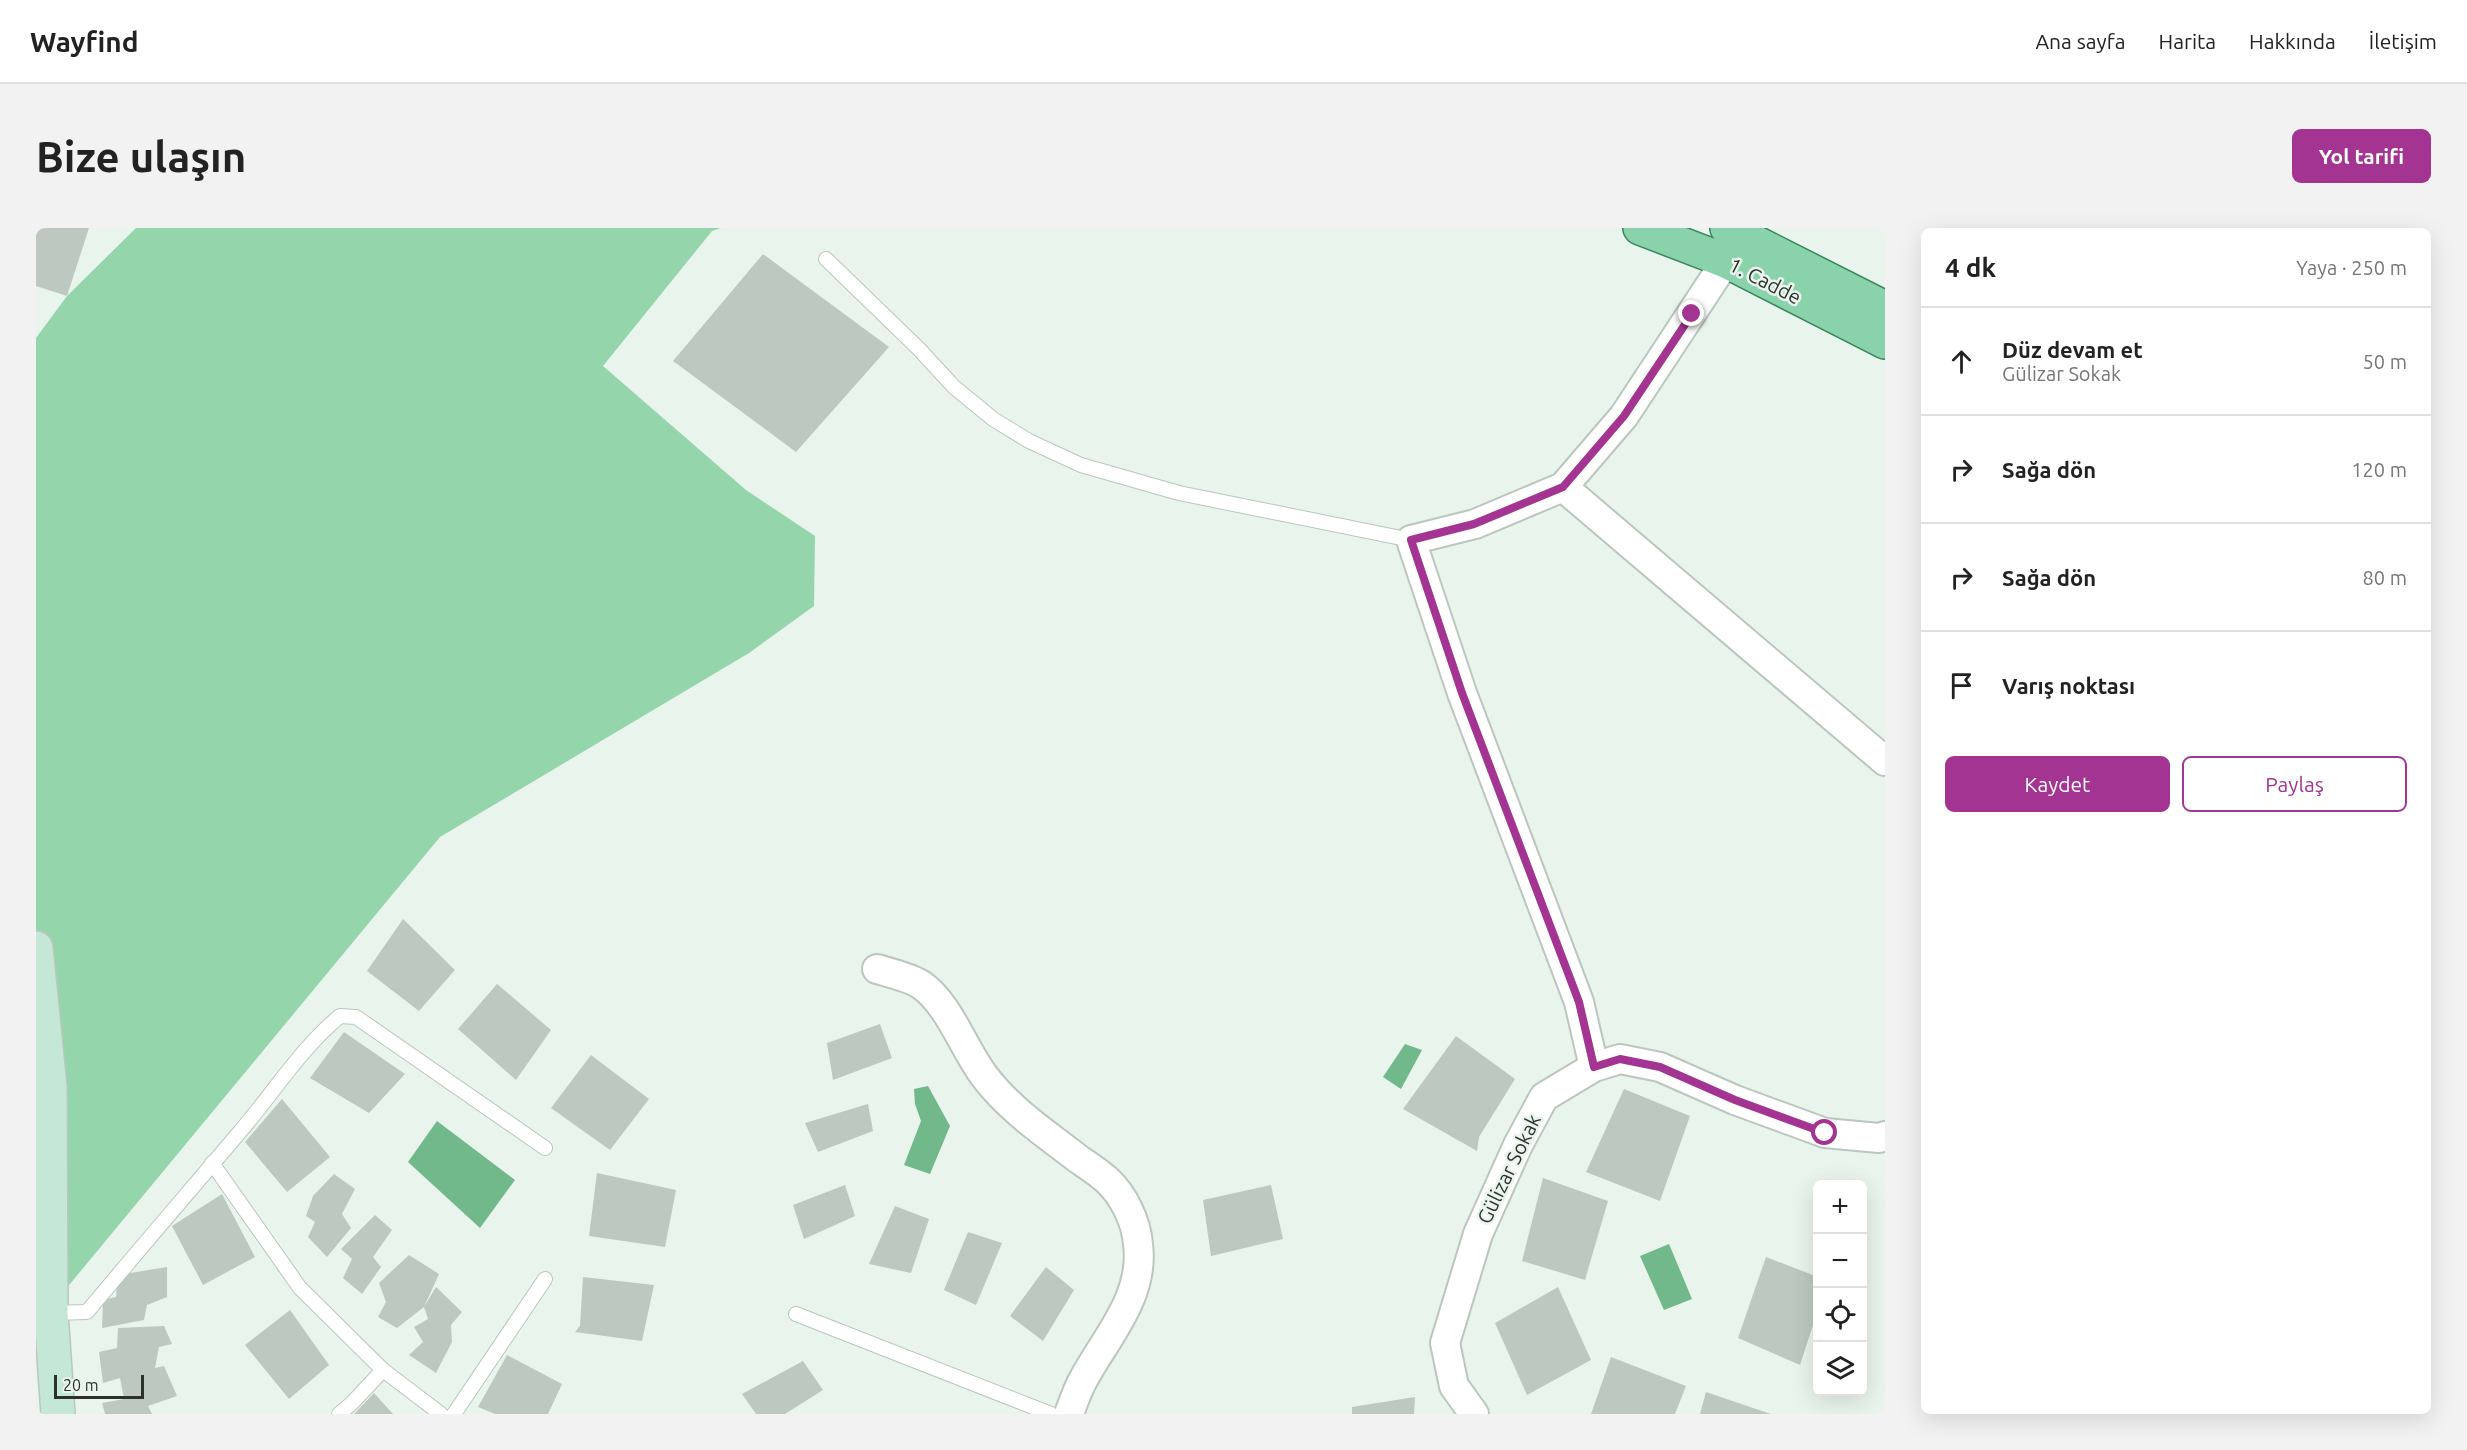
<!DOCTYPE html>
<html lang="tr">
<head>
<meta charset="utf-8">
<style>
  :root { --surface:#fff; --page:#f2f2f2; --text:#222; --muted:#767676; --line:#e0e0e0; --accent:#a43491 }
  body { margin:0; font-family:Ubuntu,sans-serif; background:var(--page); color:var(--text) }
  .controls { position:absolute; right:18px; bottom:18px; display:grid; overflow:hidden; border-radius:9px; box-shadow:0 6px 24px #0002 }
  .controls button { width:54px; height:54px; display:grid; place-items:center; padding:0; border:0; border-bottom:2px solid var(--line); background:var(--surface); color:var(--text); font:30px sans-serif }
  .scale { position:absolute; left:18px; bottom:15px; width:90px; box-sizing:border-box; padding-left:6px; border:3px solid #2d312e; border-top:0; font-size:16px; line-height:21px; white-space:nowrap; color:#2d312e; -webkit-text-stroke:4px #e9f4ec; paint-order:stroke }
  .stop { position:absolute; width:18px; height:18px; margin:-14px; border:4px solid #a43491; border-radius:50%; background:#fff }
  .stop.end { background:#a43491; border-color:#fff; box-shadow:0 2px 6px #0008 }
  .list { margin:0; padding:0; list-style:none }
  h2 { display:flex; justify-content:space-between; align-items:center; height:78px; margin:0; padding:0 24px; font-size:26px }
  h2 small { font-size:20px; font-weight:400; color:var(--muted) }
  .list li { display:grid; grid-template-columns:39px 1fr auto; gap:18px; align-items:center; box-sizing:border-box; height:108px; padding:0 24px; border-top:2px solid var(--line) }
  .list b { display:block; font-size:22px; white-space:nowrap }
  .list p { margin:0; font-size:20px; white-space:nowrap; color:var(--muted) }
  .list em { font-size:20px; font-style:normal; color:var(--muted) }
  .actions { display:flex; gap:12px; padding:18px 24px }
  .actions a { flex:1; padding:14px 0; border:2px solid var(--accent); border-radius:9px; text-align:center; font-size:21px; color:var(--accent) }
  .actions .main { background:var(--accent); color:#fff }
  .icon { flex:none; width:33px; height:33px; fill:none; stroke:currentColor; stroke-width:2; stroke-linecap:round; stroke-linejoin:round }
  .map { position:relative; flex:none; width:1849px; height:1186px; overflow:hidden; border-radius:9px }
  header { display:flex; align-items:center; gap:36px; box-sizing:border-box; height:84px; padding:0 30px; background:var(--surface); border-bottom:2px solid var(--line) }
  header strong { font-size:28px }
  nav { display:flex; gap:33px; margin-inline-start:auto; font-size:21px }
  .intro { display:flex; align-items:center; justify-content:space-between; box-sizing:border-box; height:144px; padding:0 36px }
  h1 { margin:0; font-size:42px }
  .button { padding:15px 27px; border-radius:9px; background:var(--accent); color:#fff; font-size:21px; font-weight:700 }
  main { display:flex; gap:36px; padding:0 36px }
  aside { flex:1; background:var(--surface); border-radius:9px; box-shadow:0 6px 24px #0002 }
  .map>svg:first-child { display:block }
</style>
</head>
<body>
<header>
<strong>Wayfind</strong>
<nav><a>Ana sayfa</a><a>Harita</a><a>Hakkında</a><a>İletişim</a></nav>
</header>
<div class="intro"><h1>Bize ulaşın</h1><a class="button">Yol tarifi</a></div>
<main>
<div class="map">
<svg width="1849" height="1186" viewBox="0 0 1849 1186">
  <rect width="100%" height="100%" fill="#e9f4ec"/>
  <!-- green -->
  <path fill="#95d5ab" d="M 100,0 L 685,0 L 676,3 L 567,138 L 710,262 L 779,308 L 778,378 L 713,425 L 404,609 L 0,1097 L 0,110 L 31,68 Z"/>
  <!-- water -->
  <path fill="#71b88b" d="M 1369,816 L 1386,822 L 1365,861 L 1347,849 Z
    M 892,858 L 914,898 L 894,946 L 868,937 L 885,893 L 879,876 L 878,861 Z
    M 401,893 L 479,952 L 444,1000 L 372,934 Z
    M 1633,1016 L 1656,1071 L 1628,1082 L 1604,1028 Z"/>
  <!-- building -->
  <path fill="#bdc8c1" d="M 0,0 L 53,0 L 31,68 L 0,58 Z
    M 727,26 L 853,119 L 760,224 L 637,133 Z
    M 367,691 L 419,742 L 383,783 L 331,743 Z
    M 461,756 L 515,802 L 480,852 L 422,801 Z
    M 844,796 L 856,830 L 797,852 L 791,815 Z
    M 308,804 L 369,846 L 333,885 L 274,850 Z
    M 1420,808 L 1479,851 L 1443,909 L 1441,923 L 1367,881 Z
    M 555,827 L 613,871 L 574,922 L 515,880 Z
    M 1588,861 L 1654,888 L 1624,973 L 1550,944 Z
    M 246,871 L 294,929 L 251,964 L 209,914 Z
    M 832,876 L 837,903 L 782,924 L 769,895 Z
    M 561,945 L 640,962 L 629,1019 L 553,1008 Z
    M 298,946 L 319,961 L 306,986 L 315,1000 L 291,1029 L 272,1009 L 279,994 L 270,988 L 277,968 Z
    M 1507,950 L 1572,973 L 1549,1052 L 1486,1033 Z
    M 809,957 L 819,988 L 768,1011 L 757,977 Z
    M 1235,957 L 1247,1011 L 1175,1028 L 1167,972 Z
    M 186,966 L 219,1029 L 167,1057 L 136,998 Z
    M 859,978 L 893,991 L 875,1045 L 833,1036 Z
    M 339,987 L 356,1002 L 337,1029 L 345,1039 L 326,1066 L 307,1050 L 316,1031 L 305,1021 Z
    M 932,1004 L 966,1015 L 940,1077 L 908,1062 Z
    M 373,1027 L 403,1046 L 388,1079 L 361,1100 L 342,1089 L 350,1074 L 343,1055 Z
    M 1730,1029 L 1782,1049 L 1782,1082 L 1764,1137 L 1702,1110 Z
    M 131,1039 L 131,1069 L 111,1077 L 108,1092 L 66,1100 L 67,1072 L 80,1069 L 82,1047 Z
    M 1010,1039 L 1038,1062 L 1007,1113 L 974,1088 Z
    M 547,1049 L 618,1057 L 606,1113 L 539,1104 L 544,1098 Z
    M 400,1059 L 426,1084 L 415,1097 L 416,1114 L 400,1145 L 373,1127 L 387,1114 L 378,1099 L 392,1091 L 388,1079 Z
    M 1522,1059 L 1555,1132 L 1491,1167 L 1459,1095 Z
    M 254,1082 L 293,1137 L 253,1171 L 209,1117 Z
    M 128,1098 L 136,1116 L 123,1119 L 119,1140 L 128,1138 L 141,1168 L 112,1178 L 116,1186 L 69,1186 L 66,1175 L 88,1171 L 84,1150 L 67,1155 L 63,1124 L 81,1120 L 82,1100 Z
    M 471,1127 L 526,1156 L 512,1186 L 459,1186 L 442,1179 Z
    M 1575,1129 L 1650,1158 L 1639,1186 L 1555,1186 Z
    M 767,1133 L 787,1162 L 749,1186 L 720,1186 L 706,1166 Z
    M 1670,1164 L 1735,1186 L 1664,1186 Z
    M 338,1165 L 357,1186 L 318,1186 Z
    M 1379,1169 L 1378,1186 L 1316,1186 L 1316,1179 Z"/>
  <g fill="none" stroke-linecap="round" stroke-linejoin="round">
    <defs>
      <path id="service" d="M 790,31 L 883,121 L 918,159 L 957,191 L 993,213 L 1045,237 L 1143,265 L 1375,312
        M 176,935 L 264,1060 L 347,1142 L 405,1186
        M 15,1085 L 51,1084 C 101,1024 152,965 202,906 C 236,867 264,821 304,788 L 320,789 L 509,920
        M 760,1086 L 1015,1186
        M 303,1186 L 316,1175 L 347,1142
        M 418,1186 L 509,1051"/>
      <path id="minor" d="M 1527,259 L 1849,533
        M 841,741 C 855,745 872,749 884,756 C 913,775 928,822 949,849 C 974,882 1009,905 1041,930 C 1051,937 1062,944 1071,952 C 1088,968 1100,993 1102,1016 C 1109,1069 1070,1109 1047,1152 C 1041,1163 1037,1175 1033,1186
        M 1558,839 L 1543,774 L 1426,465 L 1375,312 L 1439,296 L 1527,259 L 1588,188 L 1690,33
        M 1438,1186 L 1418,1158 L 1409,1115 L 1442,1006 L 1482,917 L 1508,869 L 1558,839 L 1584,831 L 1624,839 L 1699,872 L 1789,905 L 1843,910 L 1849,908"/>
      <path id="secondary" d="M 0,720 L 14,859 L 15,1085 L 22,1186"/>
      <path id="primary" d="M 1604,0 L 1690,33 L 1849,114
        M 1691,0 L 1849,80"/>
    </defs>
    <!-- service casing -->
    <use href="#service" stroke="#bbc6be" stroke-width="16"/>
    <!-- minor casing -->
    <use href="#minor" stroke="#bbc6be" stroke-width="32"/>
    <!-- secondary casing -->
    <use href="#secondary" stroke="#bbc6be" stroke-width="36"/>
    <!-- primary casing -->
    <use href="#primary" stroke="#36865b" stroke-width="36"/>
    <!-- service -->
    <use href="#service" stroke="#fff" stroke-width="14"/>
    <!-- minor -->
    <use href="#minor" stroke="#fff" stroke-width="28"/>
    <!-- secondary -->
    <use href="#secondary" stroke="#c4e8d5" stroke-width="33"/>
    <!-- primary -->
    <use href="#primary" stroke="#89d2ab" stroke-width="33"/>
  </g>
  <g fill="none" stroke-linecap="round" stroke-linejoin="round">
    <!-- route -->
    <path stroke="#a43491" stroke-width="8" d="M 1656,86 L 1588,188 L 1527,259 L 1438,296 L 1375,312 L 1426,465 L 1543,774 L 1558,839 L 1584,831 L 1624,839 L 1699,872 L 1789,905"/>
  </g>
  <g text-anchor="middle" stroke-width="5" stroke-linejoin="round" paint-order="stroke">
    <!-- street labels -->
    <g font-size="20" fill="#2d312e" stroke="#e9f4ec">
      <text transform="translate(1729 53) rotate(27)" y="7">1. Cadde</text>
      <text transform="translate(1473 941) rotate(-64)" y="7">Gülizar Sokak</text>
    </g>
  </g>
</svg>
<div class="controls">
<button>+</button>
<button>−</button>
<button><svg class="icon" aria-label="locate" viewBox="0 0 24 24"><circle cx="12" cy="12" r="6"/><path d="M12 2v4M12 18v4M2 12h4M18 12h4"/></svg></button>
<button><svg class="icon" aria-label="layers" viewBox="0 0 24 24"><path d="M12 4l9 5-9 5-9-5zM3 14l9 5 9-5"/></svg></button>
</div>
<div class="scale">20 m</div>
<div class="stop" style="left:1789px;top:905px"></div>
<div class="stop end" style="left:1656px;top:86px"></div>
</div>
<aside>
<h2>4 dk<small>Yaya · 250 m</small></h2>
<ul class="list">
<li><svg class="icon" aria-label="ahead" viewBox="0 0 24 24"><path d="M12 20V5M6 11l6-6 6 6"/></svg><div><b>Düz devam et</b><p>Gülizar Sokak</p></div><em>50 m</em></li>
<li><svg class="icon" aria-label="right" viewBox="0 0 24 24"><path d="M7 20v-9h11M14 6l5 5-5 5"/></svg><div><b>Sağa dön</b></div><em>120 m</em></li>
<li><svg class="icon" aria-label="right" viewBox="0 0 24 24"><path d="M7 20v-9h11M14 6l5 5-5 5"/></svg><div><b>Sağa dön</b></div><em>80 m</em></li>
<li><svg class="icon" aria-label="arrive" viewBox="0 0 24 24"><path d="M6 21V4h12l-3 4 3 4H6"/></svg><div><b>Varış noktası</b></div></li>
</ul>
<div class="actions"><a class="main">Kaydet</a><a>Paylaş</a></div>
</aside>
</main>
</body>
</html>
